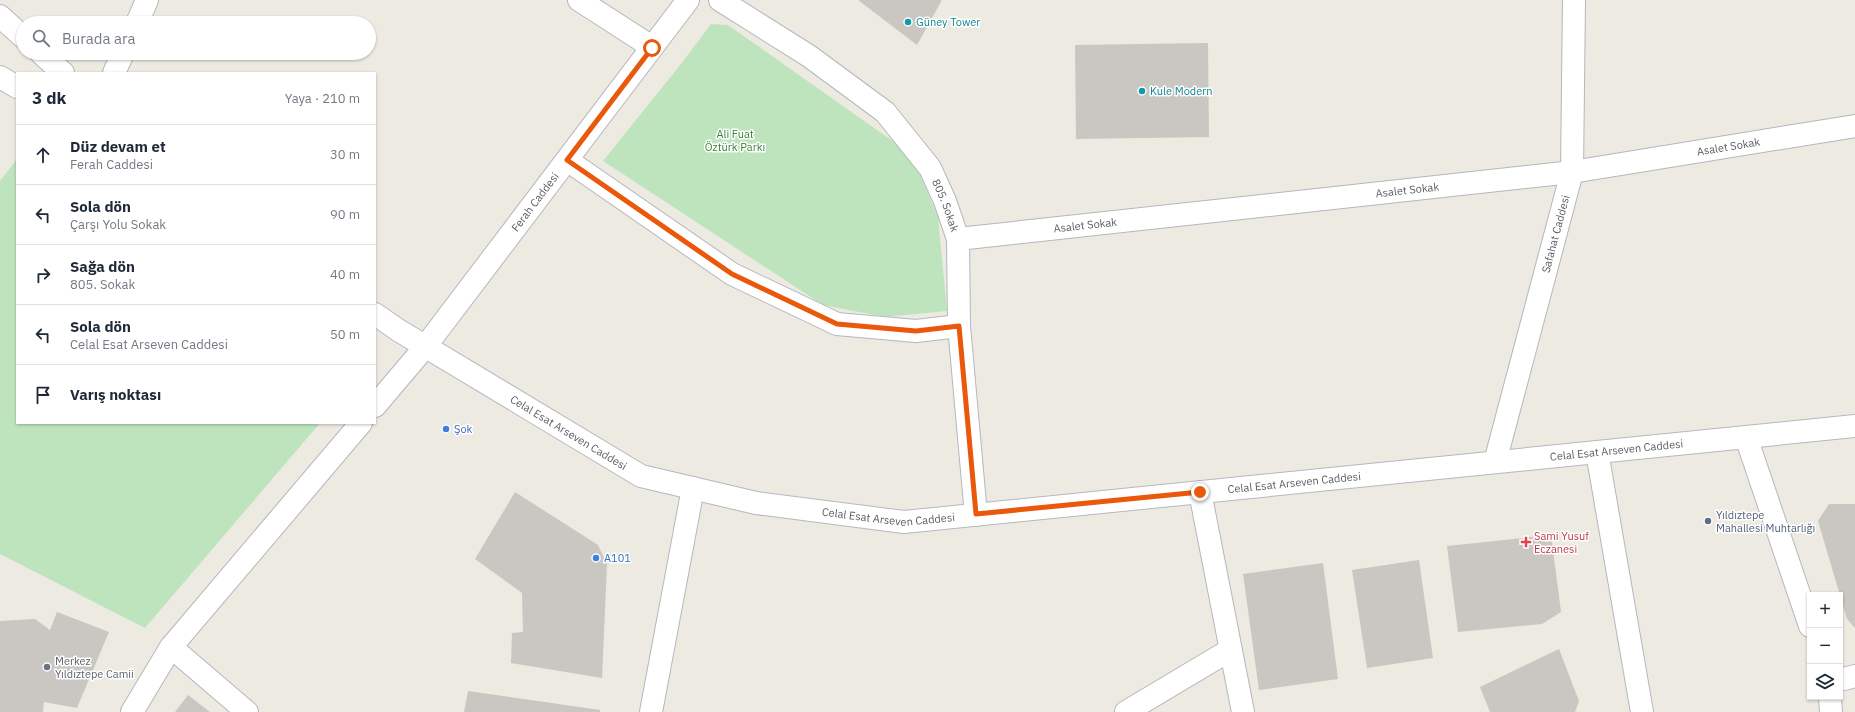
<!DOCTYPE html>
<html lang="tr">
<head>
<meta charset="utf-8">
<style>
  :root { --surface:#fff; --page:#f2f2f3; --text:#1f2937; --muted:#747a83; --line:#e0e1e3 }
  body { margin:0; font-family:"IBM Plex Sans",sans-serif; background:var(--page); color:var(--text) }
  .controls { position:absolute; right:12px; bottom:12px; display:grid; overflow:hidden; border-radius:0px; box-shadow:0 1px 3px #0004 }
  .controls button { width:36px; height:36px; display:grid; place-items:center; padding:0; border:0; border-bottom:1px solid var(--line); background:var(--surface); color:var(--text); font:20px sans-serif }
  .stop { position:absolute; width:12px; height:12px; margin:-9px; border:3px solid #ea580c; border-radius:50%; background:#fff }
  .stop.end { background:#ea580c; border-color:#fff; box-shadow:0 1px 4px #0008 }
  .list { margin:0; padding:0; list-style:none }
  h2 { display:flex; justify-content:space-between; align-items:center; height:52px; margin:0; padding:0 16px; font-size:17px }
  h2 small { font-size:13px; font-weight:400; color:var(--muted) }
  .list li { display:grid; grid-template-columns:26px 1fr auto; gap:12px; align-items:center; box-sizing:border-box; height:60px; padding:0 16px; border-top:1px solid var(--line) }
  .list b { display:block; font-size:15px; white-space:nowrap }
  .list p { margin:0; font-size:13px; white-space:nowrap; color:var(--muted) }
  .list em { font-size:13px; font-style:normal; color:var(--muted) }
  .icon { flex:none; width:22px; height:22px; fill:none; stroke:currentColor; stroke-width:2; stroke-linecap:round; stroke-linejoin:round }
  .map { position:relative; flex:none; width:1855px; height:712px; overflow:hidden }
  .search { position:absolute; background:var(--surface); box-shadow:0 1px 3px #0004; left:16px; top:16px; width:360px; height:44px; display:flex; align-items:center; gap:10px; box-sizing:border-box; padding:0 14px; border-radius:22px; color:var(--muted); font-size:15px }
  .panel { position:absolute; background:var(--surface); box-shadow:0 1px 3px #0004; left:16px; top:72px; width:360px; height:352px; border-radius:0px }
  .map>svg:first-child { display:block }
</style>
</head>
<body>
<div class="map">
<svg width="1855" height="712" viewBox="0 0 1855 712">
  <rect width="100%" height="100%" fill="#eceae1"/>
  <!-- green -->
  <path fill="#bee4be" d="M 711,24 L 728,25 L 897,144 L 920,175 L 938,217 L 947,311 L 885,317 L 823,305 L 603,161 L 681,64 Z
    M 17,159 L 17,423 L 320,423 L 145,628 L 0,554 L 0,181 Z"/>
  <!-- building -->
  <path fill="#cac6c1" d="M 858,0 L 942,0 L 917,45 Z
    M 1208,43 L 1209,137 L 1076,139 L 1075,45 Z
    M 515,492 L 598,545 L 607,564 L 602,678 L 511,663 L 512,633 L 523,632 L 522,593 L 475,559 Z
    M 1829,504 L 1855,504 L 1855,628 L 1847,619 L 1818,521 Z
    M 1551,535 L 1561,612 L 1542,624 L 1458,632 L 1447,546 Z
    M 1419,560 L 1433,658 L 1367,668 L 1352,570 Z
    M 1323,563 L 1338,679 L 1259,690 L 1243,574 Z
    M 57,612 L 109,632 L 77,708 L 44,702 L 43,712 L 0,712 L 0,621 L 35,619 L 50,630 Z
    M 1559,649 L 1579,701 L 1575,712 L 1490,712 L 1480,687 Z
    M 468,691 L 600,710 L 600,712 L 464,712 Z
    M 188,695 L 210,712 L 175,712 Z"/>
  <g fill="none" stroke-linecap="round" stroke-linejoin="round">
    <defs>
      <g id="minor">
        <path d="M 579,0 L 652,47"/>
        <path id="s1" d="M 720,0 L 809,56 L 885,112 L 930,168 L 945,201 L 958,239 L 959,326 L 976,515"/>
        <path d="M 137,23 L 147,0"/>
        <path d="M 114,73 L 123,53"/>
        <path d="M 567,160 L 732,274 L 837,324 L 916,331 L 959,326"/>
        <path id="s2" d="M 958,239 L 1572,172 L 1855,126"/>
        <path d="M 375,406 L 425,347"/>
        <path d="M 1746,437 L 1810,626"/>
        <path d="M 1597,452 L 1642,712"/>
        <path id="s3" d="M 1495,462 L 1572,172 L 1574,0"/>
        <path d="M 1200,492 L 1243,712"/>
        <path d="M 171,647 L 247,712"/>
        <path d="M 1840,680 L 1855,676"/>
        <path d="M 1830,697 L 1831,712"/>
        <path d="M 132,712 L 171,647 L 361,423"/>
        <path d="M 651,712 L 693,488"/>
        <path d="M 1126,712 L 1230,650"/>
      </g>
      <g id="tertiary">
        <path id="s4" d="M 425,347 L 688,0"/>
      </g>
      <g id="secondary">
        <path d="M 0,16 L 23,37"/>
        <path d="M 41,53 L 63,73"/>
        <path d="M 0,77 L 17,87"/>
        <path id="s5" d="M 375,314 L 398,330 L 641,476 L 756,503 L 904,522 L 1855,426"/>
      </g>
    </defs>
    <!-- minor casing -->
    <use href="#minor" stroke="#b4b7bc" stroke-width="24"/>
    <!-- tertiary casing -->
    <use href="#tertiary" stroke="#b4b7bc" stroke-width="24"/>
    <!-- secondary casing -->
    <use href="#secondary" stroke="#b5b8be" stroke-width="24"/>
    <!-- minor -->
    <use href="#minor" stroke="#fff" stroke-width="22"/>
    <!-- tertiary -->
    <use href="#tertiary" stroke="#fff" stroke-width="22"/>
    <!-- secondary -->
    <use href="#secondary" stroke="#fff" stroke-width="22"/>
  </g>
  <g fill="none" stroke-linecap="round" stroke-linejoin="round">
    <!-- route -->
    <path stroke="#ea580c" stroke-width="5" d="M 652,48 L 567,160 L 732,274 L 837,324 L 916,331 L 959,326 L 976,514 L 1200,492"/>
  </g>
  <!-- markers -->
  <g fill="#0f9aa8" stroke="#fff" stroke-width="1.5">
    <circle cx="908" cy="22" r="4"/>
    <circle cx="1142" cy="91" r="4"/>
  </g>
  <g fill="#3f7fe0" stroke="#fff" stroke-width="1.5">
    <circle cx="446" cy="429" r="4"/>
    <circle cx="596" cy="558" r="4"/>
  </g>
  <circle fill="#5c6f8a" stroke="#fff" stroke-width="1.5" cx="1708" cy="521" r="4"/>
  <path fill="#e0444e" stroke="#fff" stroke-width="1.5" d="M1524 536h4v4h4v4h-4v4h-4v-4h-4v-4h4z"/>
  <circle fill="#6b7280" stroke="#fff" stroke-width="1.5" cx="47" cy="667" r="4"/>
  <g text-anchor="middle" stroke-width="3" stroke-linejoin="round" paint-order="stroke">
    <!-- culture labels -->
    <g font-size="11" fill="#0d838f" stroke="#fff" text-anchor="start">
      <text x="916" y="26">Güney Tower</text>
      <text x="1150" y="95">Kule Modern</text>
    </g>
    <!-- park labels -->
    <g font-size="11" fill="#378439" stroke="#fff">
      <text x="735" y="138">Ali Fuat<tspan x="735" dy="13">Öztürk Parkı</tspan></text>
    </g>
    <!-- street labels -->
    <g font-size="11" fill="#5a5e62" stroke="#fff">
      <text dy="4" stroke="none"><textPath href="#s2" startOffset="776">Asalet Sokak</textPath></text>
      <text dy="4" stroke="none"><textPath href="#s2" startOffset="452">Asalet Sokak</textPath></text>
      <text dy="4" stroke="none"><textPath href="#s4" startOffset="182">Ferah Caddesi</textPath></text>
      <text dy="4" stroke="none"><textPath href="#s1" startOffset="312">805. Sokak</textPath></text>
      <text dy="4" stroke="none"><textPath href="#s2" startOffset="128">Asalet Sokak</textPath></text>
      <text dy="4" stroke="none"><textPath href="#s3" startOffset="236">Safahat Caddesi</textPath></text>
      <text dy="4" stroke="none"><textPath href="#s5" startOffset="227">Celal Esat Arseven Caddesi</textPath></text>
      <text dy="4" stroke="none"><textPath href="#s5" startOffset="1295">Celal Esat Arseven Caddesi</textPath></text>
      <text dy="4" stroke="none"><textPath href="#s5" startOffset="971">Celal Esat Arseven Caddesi</textPath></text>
      <text dy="4" stroke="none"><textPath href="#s5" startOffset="563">Celal Esat Arseven Caddesi</textPath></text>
    </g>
    <!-- shop labels -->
    <g font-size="11" fill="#366cbe" stroke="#fff" text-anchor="start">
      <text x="454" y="433">Şok</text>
      <text x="604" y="562">A101</text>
    </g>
    <!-- service labels -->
    <g font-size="11" fill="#4e5e75" stroke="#fff" text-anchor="start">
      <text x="1716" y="519">Yıldıztepe<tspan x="1716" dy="13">Mahallesi Muhtarlığı</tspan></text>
    </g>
    <!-- health labels -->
    <g font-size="11" fill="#be3a42" stroke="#fff" text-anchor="start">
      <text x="1534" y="540">Sami Yusuf<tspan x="1534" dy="13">Eczanesi</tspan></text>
    </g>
    <!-- worship labels -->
    <g font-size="11" fill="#5b616d" stroke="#fff" text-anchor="start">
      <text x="55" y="665">Merkez<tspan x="55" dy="13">Yıldıztepe Camii</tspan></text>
    </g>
  </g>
</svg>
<div class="controls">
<button>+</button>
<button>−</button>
<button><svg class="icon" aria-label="layers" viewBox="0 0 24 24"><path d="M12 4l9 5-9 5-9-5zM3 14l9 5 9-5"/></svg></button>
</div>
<div class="stop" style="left:652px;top:48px"></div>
<div class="stop end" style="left:1200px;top:492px"></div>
<div class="search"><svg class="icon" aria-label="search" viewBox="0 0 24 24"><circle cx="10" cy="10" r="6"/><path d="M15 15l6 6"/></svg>Burada ara</div>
<section class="panel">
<h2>3 dk<small>Yaya · 210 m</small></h2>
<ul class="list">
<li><svg class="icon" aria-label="ahead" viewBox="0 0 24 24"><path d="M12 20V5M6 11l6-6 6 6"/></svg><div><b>Düz devam et</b><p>Ferah Caddesi</p></div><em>30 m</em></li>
<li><svg class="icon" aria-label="left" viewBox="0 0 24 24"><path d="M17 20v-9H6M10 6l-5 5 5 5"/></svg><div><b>Sola dön</b><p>Çarşı Yolu Sokak</p></div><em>90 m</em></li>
<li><svg class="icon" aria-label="right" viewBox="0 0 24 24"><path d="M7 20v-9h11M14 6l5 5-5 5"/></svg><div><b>Sağa dön</b><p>805. Sokak</p></div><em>40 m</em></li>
<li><svg class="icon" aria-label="left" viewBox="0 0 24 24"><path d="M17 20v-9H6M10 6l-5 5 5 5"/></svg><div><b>Sola dön</b><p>Celal Esat Arseven Caddesi</p></div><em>50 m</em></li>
<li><svg class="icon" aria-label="arrive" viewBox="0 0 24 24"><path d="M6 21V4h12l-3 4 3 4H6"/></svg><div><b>Varış noktası</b></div></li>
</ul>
</section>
</div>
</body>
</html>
